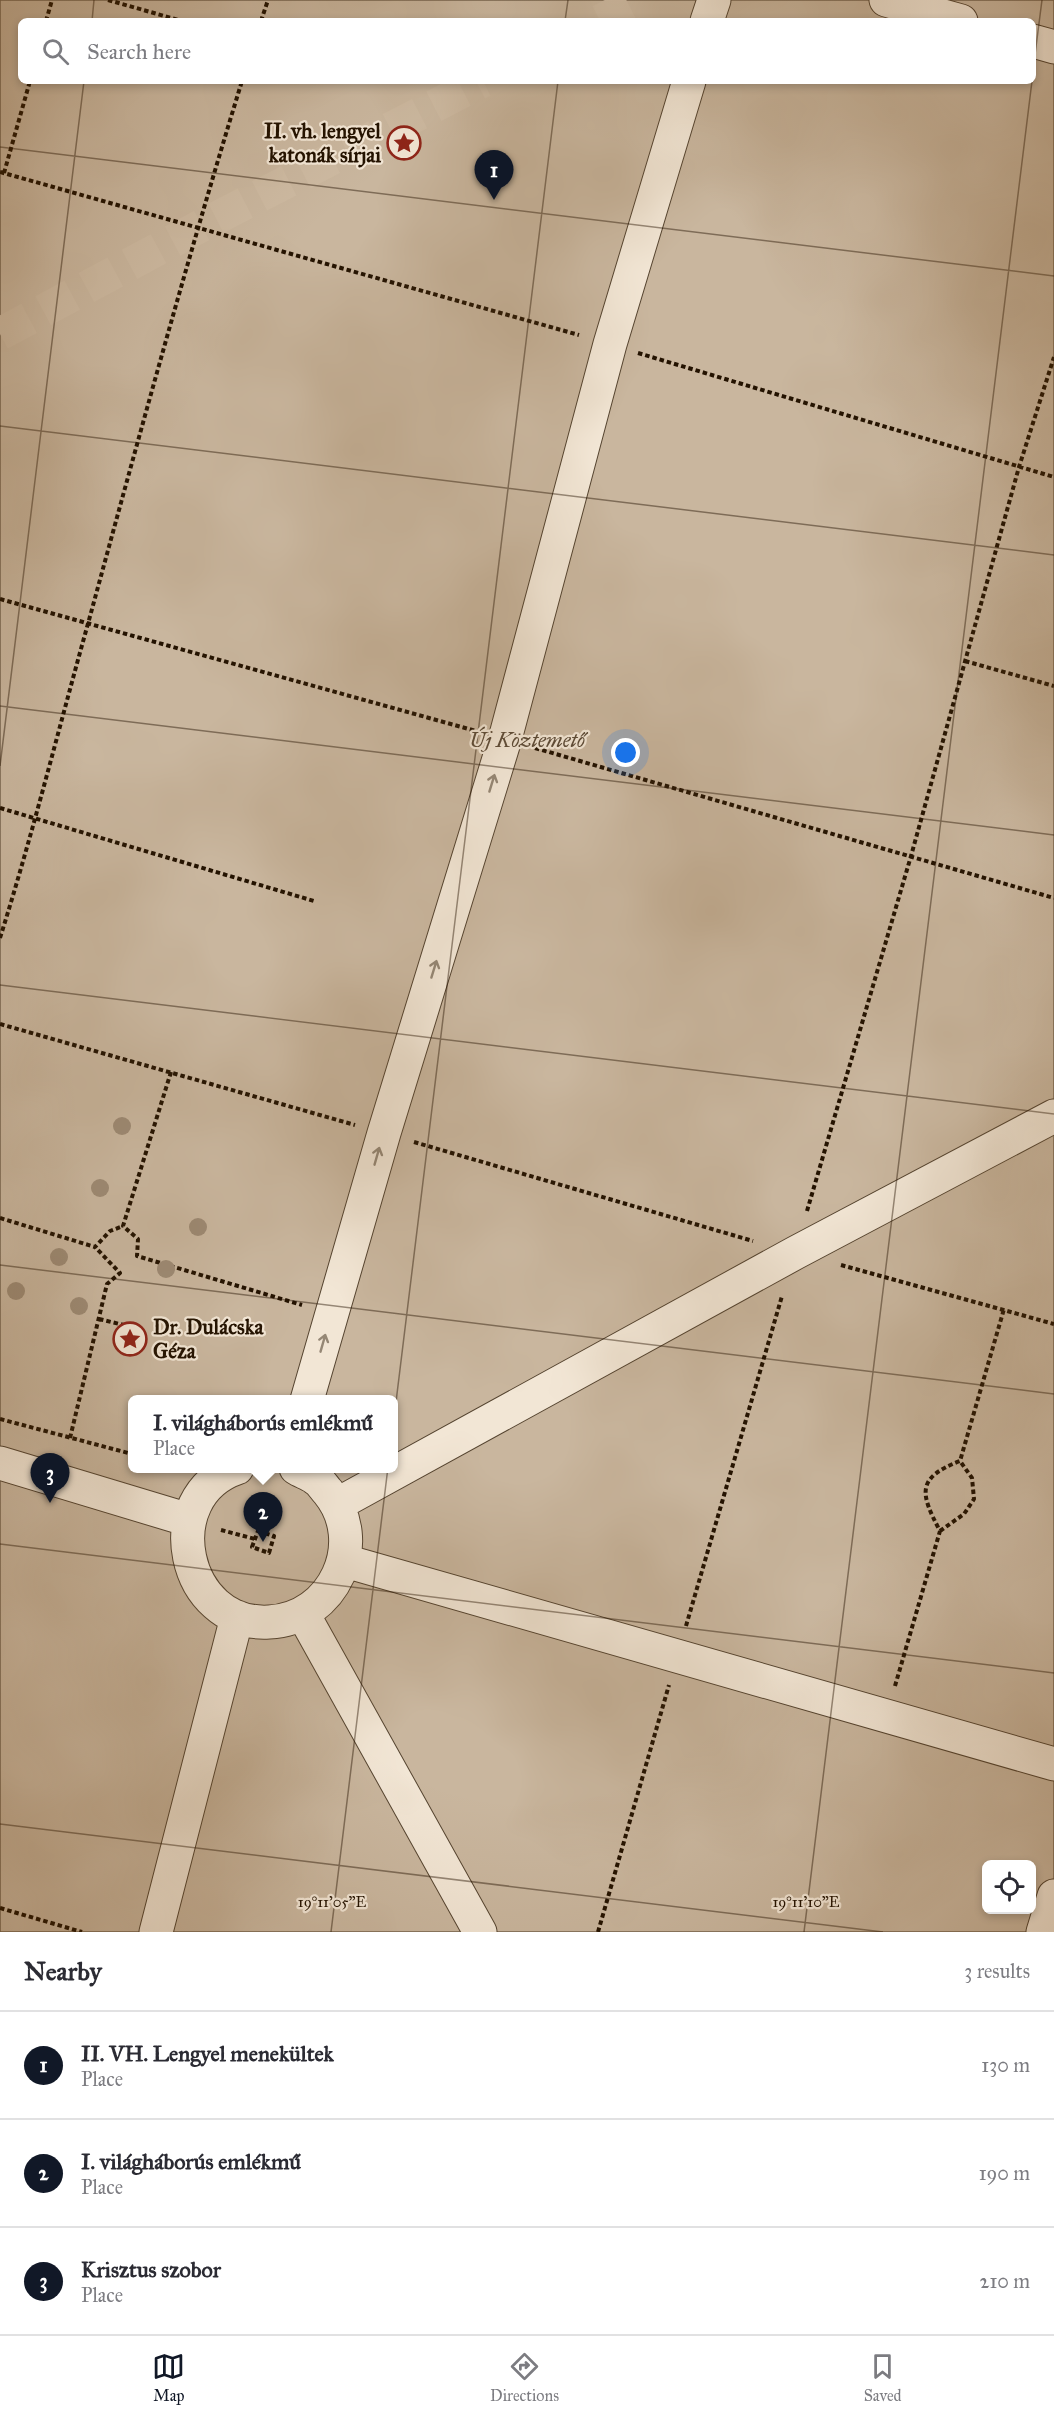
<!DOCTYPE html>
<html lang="en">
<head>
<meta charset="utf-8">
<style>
  :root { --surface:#fff; --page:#f7f7f7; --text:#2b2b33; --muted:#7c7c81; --line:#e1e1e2; --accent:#111827 }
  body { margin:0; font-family:"IM FELL Great Primer",serif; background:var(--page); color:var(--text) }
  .controls { position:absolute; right:18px; bottom:18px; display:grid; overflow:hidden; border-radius:9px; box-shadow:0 3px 9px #0003 }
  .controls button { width:54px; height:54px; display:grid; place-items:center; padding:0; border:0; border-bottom:2px solid var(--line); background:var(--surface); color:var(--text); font:30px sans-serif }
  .you { position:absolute; left:626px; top:753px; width:21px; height:21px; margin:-15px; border:4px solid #fff; border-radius:50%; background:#1a73e8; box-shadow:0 0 0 9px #1a73e833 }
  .badge { display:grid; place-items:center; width:39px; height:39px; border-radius:50%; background:var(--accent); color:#fff; font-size:20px; font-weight:700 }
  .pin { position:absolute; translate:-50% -50px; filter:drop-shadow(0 2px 3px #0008) }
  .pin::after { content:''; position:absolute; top:32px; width:21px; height:18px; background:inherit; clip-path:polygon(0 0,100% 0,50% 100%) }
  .popup { position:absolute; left:128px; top:1395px; width:270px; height:78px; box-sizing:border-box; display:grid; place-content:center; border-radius:9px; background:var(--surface); filter:drop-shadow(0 2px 4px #0005); font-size:20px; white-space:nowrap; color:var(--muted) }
  .popup b { font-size:22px; color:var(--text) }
  .popup::after { content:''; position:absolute; left:50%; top:100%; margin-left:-12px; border:12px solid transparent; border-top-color:var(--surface) }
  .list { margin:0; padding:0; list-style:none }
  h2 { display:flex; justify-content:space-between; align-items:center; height:78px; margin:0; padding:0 24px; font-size:26px }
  h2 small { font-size:20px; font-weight:400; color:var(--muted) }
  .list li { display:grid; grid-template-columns:39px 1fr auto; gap:18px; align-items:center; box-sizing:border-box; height:108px; padding:0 24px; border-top:2px solid var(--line) }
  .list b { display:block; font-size:22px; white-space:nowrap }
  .list p { margin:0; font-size:20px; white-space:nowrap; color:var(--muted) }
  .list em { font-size:20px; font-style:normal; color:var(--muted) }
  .icon { flex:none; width:33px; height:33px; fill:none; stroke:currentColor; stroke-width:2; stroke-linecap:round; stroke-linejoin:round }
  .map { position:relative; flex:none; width:1054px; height:1932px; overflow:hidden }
  .search { position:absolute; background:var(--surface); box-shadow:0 3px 9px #0003; left:18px; right:18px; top:18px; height:66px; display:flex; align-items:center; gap:15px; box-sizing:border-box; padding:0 21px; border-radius:9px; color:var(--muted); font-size:22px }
  .sheet { height:402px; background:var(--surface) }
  nav { display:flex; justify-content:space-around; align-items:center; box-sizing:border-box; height:84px; border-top:2px solid var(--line); background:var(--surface); font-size:16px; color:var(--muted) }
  nav a { display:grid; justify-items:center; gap:3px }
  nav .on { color:var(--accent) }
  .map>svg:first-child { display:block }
</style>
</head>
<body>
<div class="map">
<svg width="1054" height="1932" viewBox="0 0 1054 1932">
  <rect width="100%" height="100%" fill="#ebd8be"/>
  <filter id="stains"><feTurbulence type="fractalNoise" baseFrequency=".00333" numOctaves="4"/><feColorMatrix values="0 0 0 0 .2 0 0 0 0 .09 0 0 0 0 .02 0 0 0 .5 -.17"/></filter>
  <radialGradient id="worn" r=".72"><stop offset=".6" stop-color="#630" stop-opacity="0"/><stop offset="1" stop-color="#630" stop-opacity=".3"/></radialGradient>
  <!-- green -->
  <path fill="#c9b69e" stroke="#76644f" stroke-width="1.5" fill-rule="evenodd" d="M 0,0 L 1054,0 L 1054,1932 L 0,1932 ZM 21,21 L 1033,21 L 1033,81 L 21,81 ZM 132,1400 L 394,1400 L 394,1468 L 132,1468 ZM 986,1864 L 1032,1864 L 1032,1910 L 986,1910 Z"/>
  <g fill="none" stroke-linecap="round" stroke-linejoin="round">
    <!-- minor-tunnel -->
    <path stroke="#cdbaa2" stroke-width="33" stroke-dasharray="33 16" stroke-linecap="butt" d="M 600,21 L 641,0
      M 0,334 L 197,228 L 483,81"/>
    <defs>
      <path id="minor" d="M 886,0 L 961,21
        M 707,21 L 714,0
        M 1033,41 L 1054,47
        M 307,1400 L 384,1133 L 505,739 L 610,344 L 689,81
        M 0,1463 L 189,1520
        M 237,1468 C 155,1496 182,1627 269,1622 C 334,1619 369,1542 328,1492 C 324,1488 321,1482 316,1479 C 310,1474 302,1472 296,1468
        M 338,1504 L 795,1253 L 1054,1116
        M 345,1561 L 1054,1764
        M 303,1614 L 480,1932
        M 156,1932 L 237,1617
        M 1043,1932 L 1054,1896"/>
    </defs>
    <!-- minor casing -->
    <use href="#minor" stroke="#554430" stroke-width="35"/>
    <!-- path -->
    <path stroke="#231200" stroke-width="4" stroke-dasharray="4.5 3" stroke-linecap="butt" d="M 108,0 L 182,21
      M 46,21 L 52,0
      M 261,21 L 268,0
      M 0,172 L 579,335
      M 4,173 L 30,81
      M 638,353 L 1054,477
      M 0,599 L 476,731
      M 965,661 L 1054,686
      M 535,748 L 1054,898
      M 0,808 L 314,901
      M 0,938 C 33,833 59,727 89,620 C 138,440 187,260 242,81
      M 0,1024 L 355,1125
      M 171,1072 L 123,1226 L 138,1239 L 137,1256 L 302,1305
      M 414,1142 L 753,1241
      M 807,1211 L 911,856 L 1019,467 L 1054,357
      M 0,1218 L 95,1247 L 110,1231 L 123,1226
      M 841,1265 L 1054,1324
      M 99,1319 L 136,1328
      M 0,1419 L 132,1454
      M 70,1438 L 107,1284 L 120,1273 L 95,1247
      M 221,1530 L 255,1539
      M 258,1531 L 274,1536 L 269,1553 L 252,1547 Z
      M 940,1531 L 964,1514 L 974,1499 L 972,1478 L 960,1461
      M 686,1626 L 782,1296
      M 895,1686 L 940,1531 C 920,1493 916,1478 960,1461 L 1004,1309
      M 0,1908 L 82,1932
      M 598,1932 L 669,1685"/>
    <!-- minor -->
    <use href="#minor" stroke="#f2e6d5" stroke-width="33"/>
  </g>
  <!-- trees -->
  <g fill="#9d8a74">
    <circle cx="122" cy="1126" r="9"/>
    <circle cx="100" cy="1188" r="9"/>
    <circle cx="198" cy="1227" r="9"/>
    <circle cx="59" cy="1257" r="9"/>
    <circle cx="166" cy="1269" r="9"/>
    <circle cx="16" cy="1291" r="9"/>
    <circle cx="79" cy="1306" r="9"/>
  </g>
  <!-- one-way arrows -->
  <defs><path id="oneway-shaft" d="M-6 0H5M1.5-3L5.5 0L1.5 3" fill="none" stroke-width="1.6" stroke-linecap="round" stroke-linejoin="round" transform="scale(1.5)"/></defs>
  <g stroke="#958775">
    <use href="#oneway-shaft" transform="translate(492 783) rotate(-73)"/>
    <use href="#oneway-shaft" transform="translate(434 969) rotate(-73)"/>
    <use href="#oneway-shaft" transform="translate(377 1156) rotate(-74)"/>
    <use href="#oneway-shaft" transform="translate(323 1343) rotate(-74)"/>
  </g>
  <!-- ticks -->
  <path fill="none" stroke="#231200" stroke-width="1.5" stroke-opacity="0.45" d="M 92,21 L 94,0M 565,21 L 568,0M 1033,70 L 1042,0M 0,147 L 1054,276M 0,426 L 1054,555M 0,706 L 1054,835M 0,766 L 84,81M 0,985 L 1054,1114M 0,1265 L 1054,1394M 0,1544 L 1054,1673M 0,1824 L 883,1932M 331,1932 L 558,81M 804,1932 L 1032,81"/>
  <!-- icons -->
  <defs>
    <symbol id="sight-ring" viewBox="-11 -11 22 22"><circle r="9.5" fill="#f2e6d5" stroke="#8f2418" stroke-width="1.5"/><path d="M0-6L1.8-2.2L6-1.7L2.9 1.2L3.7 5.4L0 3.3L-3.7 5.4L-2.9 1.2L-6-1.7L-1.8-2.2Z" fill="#8f2418"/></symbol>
  </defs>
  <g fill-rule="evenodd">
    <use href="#sight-ring" x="385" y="124" width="38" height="38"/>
    <use href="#sight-ring" x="111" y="1320" width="38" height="38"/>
  </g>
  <g text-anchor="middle" stroke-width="4.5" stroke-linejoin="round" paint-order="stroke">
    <!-- poi labels -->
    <g font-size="21" font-weight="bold" fill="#231200" stroke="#f2e6d5" text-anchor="end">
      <text x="381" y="138">II. vh. lengyel<tspan x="381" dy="24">katonák sírjai</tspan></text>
      <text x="153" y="1334" text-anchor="start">Dr. Dulácska<tspan x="153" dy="24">Géza</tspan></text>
    </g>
    <!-- park labels -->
    <g font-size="21" font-style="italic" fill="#5d4b37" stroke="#f2e6d5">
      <text x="527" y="747">Új Köztemető</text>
    </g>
  </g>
  <g font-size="15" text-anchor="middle" fill="#231200" stroke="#f2e6d5" stroke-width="4.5" stroke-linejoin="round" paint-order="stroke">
    <text x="332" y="1907">19°11'05"E</text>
    <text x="806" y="1907">19°11'10"E</text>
  </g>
  <rect width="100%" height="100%" filter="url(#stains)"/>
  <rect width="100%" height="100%" fill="url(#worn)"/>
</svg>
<div class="controls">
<button><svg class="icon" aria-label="locate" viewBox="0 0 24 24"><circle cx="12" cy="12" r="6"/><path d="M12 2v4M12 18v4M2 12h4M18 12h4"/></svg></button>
</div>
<div class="you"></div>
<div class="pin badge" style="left:494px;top:200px">1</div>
<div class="pin badge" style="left:263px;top:1542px">2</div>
<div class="popup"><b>I. világháborús emlékmű</b>Place</div>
<div class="pin badge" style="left:50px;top:1503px">3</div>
<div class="search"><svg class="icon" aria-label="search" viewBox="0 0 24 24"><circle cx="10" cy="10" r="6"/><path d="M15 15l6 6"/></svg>Search here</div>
</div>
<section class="sheet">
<h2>Nearby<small>3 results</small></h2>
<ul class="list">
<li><span class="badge">1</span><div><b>II. VH. Lengyel menekültek</b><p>Place</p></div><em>130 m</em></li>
<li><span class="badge">2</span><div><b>I. világháborús emlékmű</b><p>Place</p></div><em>190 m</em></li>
<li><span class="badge">3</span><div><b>Krisztus szobor</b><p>Place</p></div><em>210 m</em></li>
</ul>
</section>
<nav>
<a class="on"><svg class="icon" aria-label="map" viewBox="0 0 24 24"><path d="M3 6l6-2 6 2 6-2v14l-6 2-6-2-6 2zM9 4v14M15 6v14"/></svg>Map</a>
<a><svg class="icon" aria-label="directions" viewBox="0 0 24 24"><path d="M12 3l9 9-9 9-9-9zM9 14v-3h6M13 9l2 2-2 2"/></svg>Directions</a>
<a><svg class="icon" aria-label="saved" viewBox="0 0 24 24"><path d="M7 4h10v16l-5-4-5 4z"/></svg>Saved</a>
</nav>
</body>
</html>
